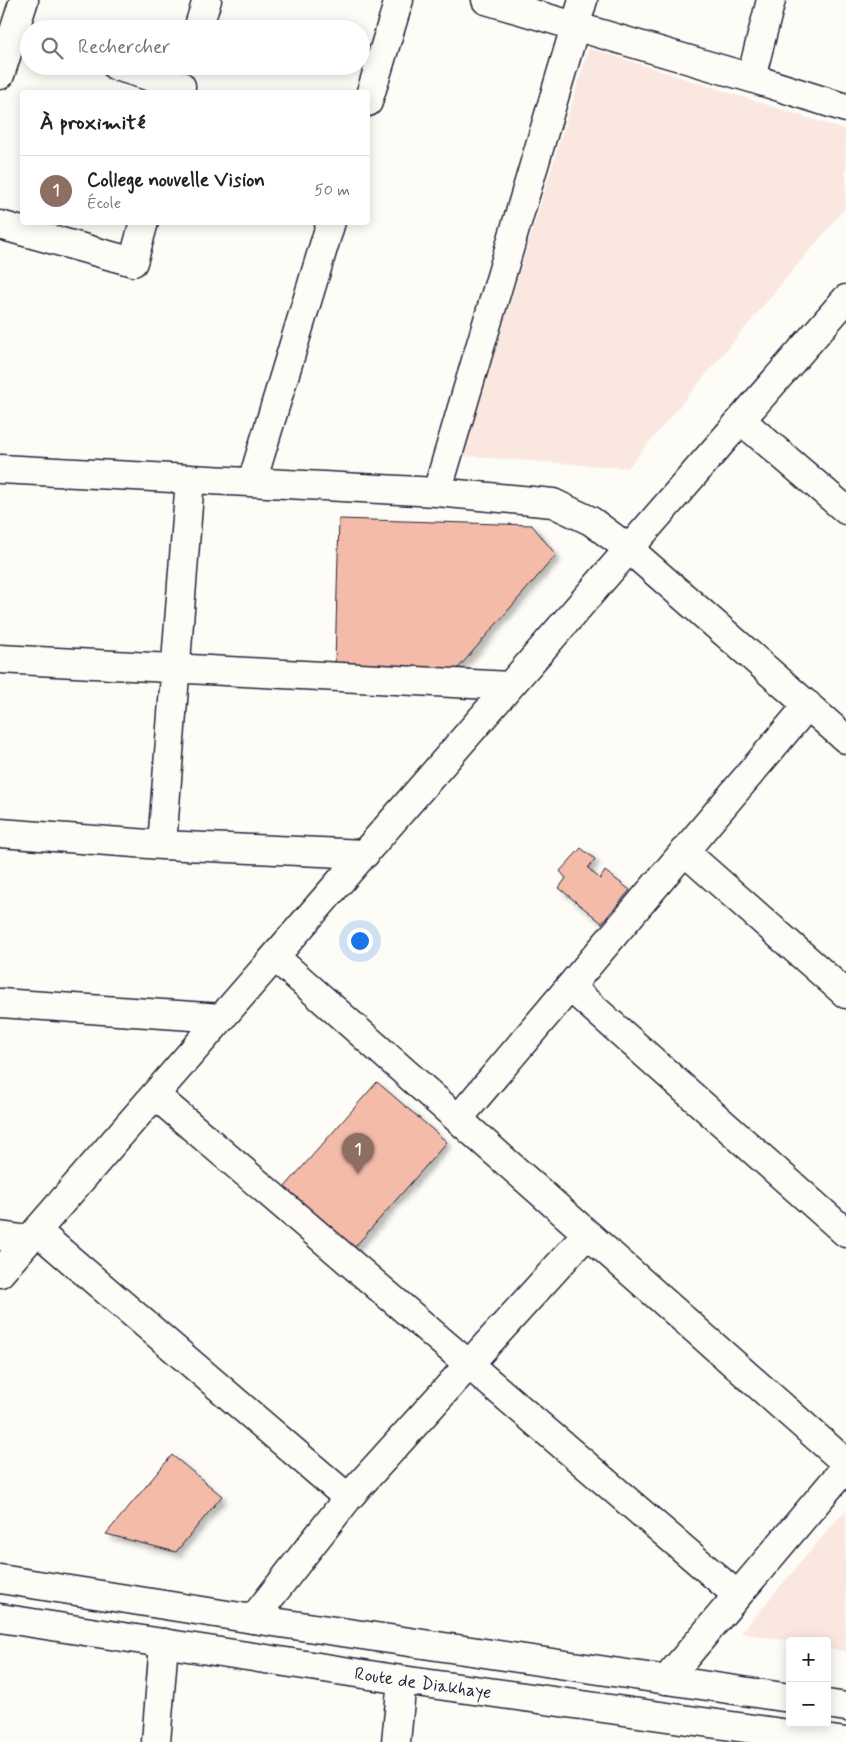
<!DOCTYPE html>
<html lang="fr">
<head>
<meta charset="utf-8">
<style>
  :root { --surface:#fff; --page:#f2f2f2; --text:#202124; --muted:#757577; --line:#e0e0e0; --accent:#ea580c }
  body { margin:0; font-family:Mynerve,sans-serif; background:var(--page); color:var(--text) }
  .controls { position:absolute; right:15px; bottom:15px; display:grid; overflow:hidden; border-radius:5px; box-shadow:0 2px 12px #0003 }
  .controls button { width:45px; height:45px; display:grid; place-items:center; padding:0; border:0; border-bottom:1px solid var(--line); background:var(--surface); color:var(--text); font:25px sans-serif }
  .you { position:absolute; left:359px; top:940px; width:18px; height:18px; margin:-12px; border:4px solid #fff; border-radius:50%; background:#1a73e8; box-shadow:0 0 0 8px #1a73e833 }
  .badge { display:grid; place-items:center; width:32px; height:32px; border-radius:50%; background:var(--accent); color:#fff; font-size:16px; font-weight:700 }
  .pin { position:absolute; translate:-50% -41px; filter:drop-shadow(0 1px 2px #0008) }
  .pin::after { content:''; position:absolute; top:26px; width:18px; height:15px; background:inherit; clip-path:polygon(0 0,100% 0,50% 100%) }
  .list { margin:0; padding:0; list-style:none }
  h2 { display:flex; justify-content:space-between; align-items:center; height:65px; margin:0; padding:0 20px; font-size:21px }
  h2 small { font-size:16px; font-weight:400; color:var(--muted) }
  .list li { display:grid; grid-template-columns:32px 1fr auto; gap:15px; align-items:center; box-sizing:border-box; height:70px; padding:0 20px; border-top:1px solid var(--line) }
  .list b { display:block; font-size:19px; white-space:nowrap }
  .list p { margin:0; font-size:16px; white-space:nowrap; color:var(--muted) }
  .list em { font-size:16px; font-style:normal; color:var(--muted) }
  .icon { flex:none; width:28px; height:28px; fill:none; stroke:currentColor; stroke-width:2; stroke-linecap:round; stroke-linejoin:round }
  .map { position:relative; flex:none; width:846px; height:1742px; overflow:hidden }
  .search { position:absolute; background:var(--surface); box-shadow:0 2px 12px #0003; left:20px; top:20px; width:350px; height:55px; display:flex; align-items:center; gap:12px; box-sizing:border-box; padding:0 18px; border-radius:28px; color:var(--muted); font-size:19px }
  .panel { position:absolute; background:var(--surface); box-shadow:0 2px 12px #0003; left:20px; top:90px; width:350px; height:135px; border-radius:5px }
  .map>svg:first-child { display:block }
</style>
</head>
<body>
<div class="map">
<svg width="846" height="1742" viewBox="0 0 846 1742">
  <defs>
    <filter id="shadow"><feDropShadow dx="4.5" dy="4.5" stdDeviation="2.5" flood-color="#0004"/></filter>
  </defs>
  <rect width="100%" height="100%" fill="#fdfcf7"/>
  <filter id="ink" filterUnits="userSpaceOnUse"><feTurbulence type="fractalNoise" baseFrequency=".02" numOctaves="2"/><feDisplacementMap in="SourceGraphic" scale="10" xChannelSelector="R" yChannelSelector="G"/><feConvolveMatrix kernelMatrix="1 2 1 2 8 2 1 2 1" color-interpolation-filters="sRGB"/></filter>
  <g filter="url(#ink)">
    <!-- built -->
    <path fill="#fae8e0" d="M 589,48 L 846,130 L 846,207 L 628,468 L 462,456 Z
      M 846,1509 L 846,1651 L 827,1648 L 827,1641 L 790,1641 L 741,1633 Z"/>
    <!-- building -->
    <path fill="#f4bba9" stroke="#22223b" filter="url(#shadow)" d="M 339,519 L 532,525 L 556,555 L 454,673 L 335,663 Z
      M 581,848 L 595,859 L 588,868 L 600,879 L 605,871 L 630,890 L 602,923 L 559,888 L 566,878 L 560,871 Z
      M 377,1082 L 447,1142 L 353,1249 L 283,1189 Z
      M 172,1455 L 222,1496 L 176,1552 L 106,1534 Z"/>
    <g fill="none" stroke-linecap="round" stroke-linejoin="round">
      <defs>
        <path id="minor" d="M 486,0 L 751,78 L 846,108
          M 198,29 L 207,0
          M 116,66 L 181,86
          M 0,75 L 24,0
          M 751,78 L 771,0
          M 368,102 L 399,0
          M 0,225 L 133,262 L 144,222
          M 741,420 L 846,510
          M 0,469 L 437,492 L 553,503 L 591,521 L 629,549 L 846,739
          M 252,482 L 331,222
          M 437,492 L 583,0
          M 0,659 L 510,686
          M 0,833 L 162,845 L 365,854
          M 162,845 L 190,479
          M 684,851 L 846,994
          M 275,957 L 846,1463
          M 570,987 L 846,1233
          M 0,1003 L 222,1018
          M 155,1095 L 737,1595
          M 458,1119 L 808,705
          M 37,1231 L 348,1498
          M 0,1236 L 29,1240
          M 0,1273 L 846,299
          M 253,1619 L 348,1498 L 587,1234
          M 666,1680 L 846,1467
          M 156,1742 L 164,1643
          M 396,1742 L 402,1680"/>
        <g id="major">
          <path d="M 0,1579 L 253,1619 L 790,1698"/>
          <path id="s1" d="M 0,1618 L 402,1680 L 846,1742"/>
          <path d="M 827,1704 L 846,1707"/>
        </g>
      </defs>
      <!-- minor casing -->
      <use href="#minor" stroke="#22223b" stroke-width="31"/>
      <!-- major casing -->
      <use href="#major" stroke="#22223b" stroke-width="31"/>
      <!-- minor -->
      <use href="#minor" stroke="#fdfcf7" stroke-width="28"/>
      <!-- major -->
      <use href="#major" stroke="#fdfcf7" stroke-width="28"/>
    </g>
  </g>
  <g text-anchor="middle" stroke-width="4" stroke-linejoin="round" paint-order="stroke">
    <!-- street labels -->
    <g font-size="18" fill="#22223b" stroke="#fdfcf7">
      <text dy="6" stroke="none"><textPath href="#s1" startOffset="428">Route de Diakhaye</textPath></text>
    </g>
  </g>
</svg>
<div class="controls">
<button>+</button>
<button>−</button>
</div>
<div class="you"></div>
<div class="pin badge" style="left:358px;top:1174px;background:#8d6e63">1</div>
<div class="search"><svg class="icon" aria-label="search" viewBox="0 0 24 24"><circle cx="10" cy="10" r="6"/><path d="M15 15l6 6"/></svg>Rechercher</div>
<section class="panel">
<h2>À proximité<small></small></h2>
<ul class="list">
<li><span class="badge" style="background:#8d6e63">1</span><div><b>College nouvelle Vision</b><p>École</p></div><em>50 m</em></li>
</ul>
</section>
</div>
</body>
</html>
